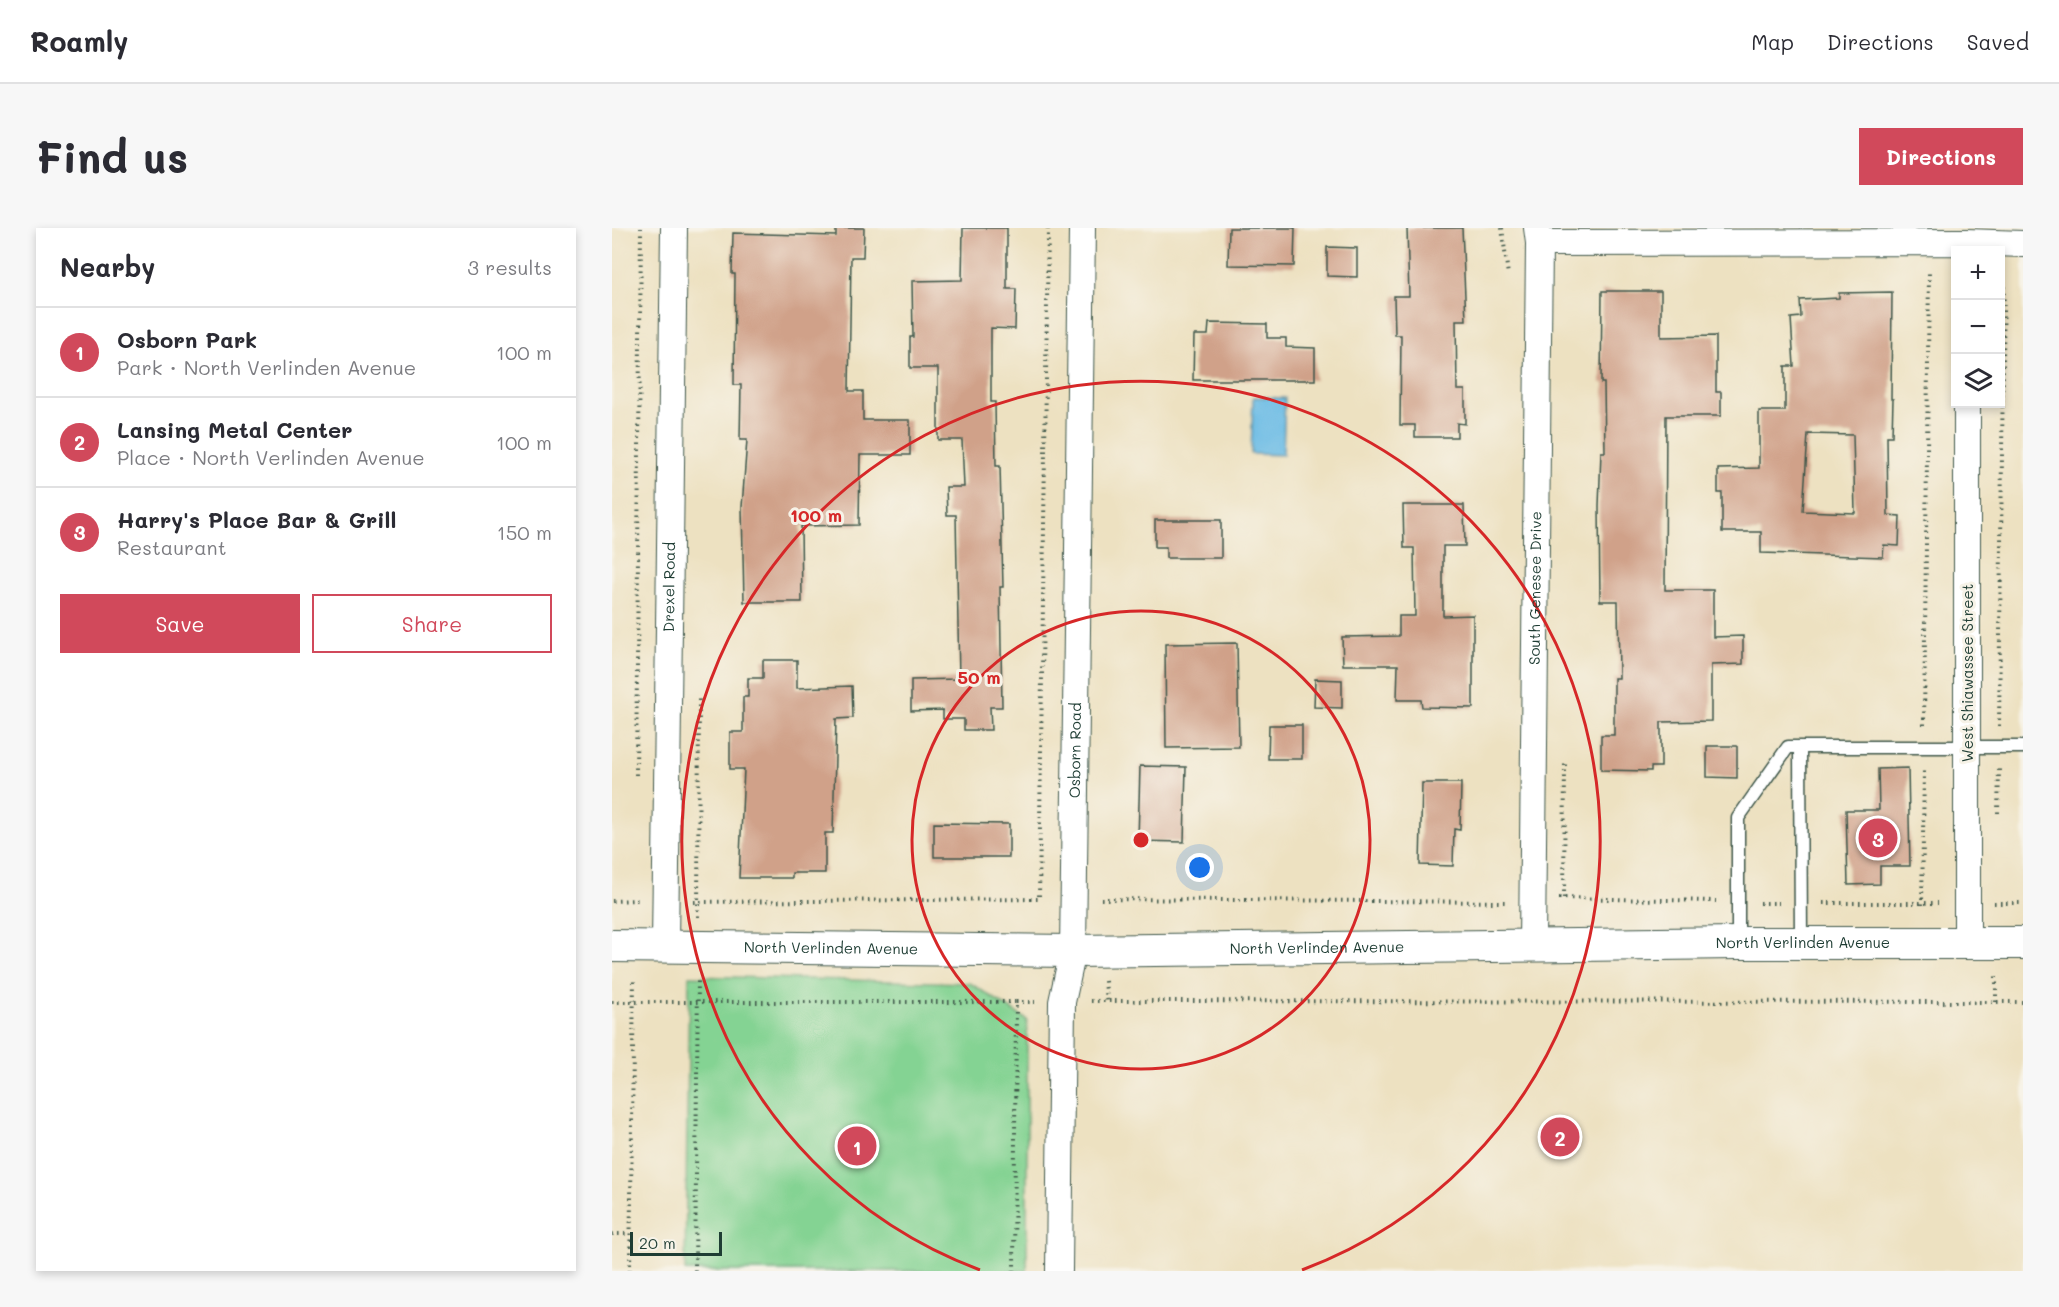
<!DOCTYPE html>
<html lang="en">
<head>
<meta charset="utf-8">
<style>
  :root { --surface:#fff; --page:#f7f7f7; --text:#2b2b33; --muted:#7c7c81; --line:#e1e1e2; --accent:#d1495b }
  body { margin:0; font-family:Mali,sans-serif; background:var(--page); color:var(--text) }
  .controls { position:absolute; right:18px; top:18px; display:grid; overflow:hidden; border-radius:0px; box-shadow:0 3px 9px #0003 }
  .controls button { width:54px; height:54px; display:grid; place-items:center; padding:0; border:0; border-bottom:2px solid var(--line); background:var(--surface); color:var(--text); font:30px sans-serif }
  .scale { position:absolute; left:18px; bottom:15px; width:92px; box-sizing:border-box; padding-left:6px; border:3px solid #1f3d34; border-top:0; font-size:16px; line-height:21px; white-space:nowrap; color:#1f3d34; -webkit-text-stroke:4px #f7f3e8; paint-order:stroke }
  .you { position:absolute; left:588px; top:640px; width:21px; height:21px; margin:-15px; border:4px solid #fff; border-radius:50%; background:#1a73e8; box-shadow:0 0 0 9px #1a73e833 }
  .badge { display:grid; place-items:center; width:39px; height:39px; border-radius:50%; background:var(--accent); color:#fff; font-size:20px; font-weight:700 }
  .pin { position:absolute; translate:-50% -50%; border:3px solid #fff; box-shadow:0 2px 6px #0006 }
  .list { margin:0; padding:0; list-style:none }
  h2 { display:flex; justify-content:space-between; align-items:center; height:78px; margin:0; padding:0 24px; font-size:26px }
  h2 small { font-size:20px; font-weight:400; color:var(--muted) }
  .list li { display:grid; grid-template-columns:39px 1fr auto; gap:18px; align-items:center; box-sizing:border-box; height:90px; padding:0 24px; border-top:2px solid var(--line) }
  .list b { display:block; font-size:22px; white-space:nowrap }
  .list p { margin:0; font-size:20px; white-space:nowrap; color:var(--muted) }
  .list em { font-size:20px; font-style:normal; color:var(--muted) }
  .actions { display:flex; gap:12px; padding:18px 24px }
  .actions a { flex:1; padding:14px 0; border:2px solid var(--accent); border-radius:0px; text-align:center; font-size:21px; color:var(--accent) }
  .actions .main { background:var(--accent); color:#fff }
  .icon { flex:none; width:33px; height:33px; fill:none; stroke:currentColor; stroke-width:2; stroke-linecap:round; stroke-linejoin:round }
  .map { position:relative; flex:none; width:1411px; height:1043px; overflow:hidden; border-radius:0px }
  header { display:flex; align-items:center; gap:36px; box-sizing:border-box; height:84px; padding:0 30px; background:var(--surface); border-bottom:2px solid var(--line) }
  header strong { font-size:28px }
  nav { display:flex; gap:33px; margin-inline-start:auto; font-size:21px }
  .intro { display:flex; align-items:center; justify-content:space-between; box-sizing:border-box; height:144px; padding:0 36px }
  h1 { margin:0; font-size:42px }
  .button { padding:15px 27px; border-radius:0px; background:var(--accent); color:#fff; font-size:21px; font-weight:700 }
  main { display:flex; gap:36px; padding:0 36px }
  aside { flex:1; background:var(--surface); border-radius:0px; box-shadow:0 3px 9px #0003 }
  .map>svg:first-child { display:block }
</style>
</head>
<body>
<header>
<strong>Roamly</strong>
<nav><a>Map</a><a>Directions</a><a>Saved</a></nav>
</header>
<div class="intro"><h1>Find us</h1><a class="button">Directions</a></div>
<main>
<aside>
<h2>Nearby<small>3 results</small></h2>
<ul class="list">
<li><span class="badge">1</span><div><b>Osborn Park</b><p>Park · North Verlinden Avenue</p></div><em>100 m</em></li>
<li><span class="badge">2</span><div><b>Lansing Metal Center</b><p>Place · North Verlinden Avenue</p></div><em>100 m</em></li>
<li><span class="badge">3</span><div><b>Harry's Place Bar &amp; Grill</b><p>Restaurant</p></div><em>150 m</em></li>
</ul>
<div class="actions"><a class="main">Save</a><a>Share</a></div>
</aside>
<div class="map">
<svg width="1411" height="1043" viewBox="0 0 1411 1043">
  <rect width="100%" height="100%" fill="#f7f3e8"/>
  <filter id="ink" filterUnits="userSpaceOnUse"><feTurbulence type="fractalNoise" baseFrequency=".0167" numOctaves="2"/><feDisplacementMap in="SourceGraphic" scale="12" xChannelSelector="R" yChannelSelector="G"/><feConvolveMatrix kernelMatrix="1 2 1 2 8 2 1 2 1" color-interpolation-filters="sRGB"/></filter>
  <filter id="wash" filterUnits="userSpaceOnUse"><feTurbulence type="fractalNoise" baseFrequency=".008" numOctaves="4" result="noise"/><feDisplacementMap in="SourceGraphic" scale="24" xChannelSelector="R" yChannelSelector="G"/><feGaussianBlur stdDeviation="1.35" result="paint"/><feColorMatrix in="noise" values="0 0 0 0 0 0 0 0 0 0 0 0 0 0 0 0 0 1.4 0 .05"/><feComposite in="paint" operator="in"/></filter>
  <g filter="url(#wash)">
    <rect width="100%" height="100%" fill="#ede1c1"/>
    <!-- green -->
    <path fill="#84d393" stroke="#528864" stroke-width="1.5" d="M 77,748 L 358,755 L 415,792 L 415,1043 L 73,1043 Z"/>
    <!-- water -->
    <path fill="#6abbe5" stroke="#447c8c" stroke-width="1.5" d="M 641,169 L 673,170 L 671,227 L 639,226 Z"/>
    <g id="blocks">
      <!-- building -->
      <path fill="#d0a189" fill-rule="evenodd" d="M 224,0 L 252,0 L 251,29 L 239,29 L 237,163 L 251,163 L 251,192 L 298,192 L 298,227 L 248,227 L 247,297 L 189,298 L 190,374 L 132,374 L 130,279 L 135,212 L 128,212 L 129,157 L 122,157 L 123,46 L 120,46 L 121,5 L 224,8 Z
        M 351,0 L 395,0 L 395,61 L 404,61 L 403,101 L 379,100 L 379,174 L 383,174 L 384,238 L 388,238 L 391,359 L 388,359 L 390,479 L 378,479 L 379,502 L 352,502 L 352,491 L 331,491 L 331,482 L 299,483 L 299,452 L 347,451 L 344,287 L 335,287 L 334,259 L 352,259 L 350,212 L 326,212 L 326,140 L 298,140 L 298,109 L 301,109 L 300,53 L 350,52 Z
        M 617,0 L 683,0 L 682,38 L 616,37 Z
        M 795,0 L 850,0 L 854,92 L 844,92 L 845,162 L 853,162 L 853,196 L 845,195 L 845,209 L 803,209 L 803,197 L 788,197 L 789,107 L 783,107 L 782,68 L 797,68 Z
        M 715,19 L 745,20 L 745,49 L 715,48 Z
        M 990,63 L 1049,63 L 1049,109 L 1104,108 L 1104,164 L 1109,164 L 1109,188 L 1054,188 L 1053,362 L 1101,362 L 1101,409 L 1131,408 L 1131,436 L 1099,437 L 1099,493 L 1049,494 L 1049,539 L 1039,539 L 1039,543 L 989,542 L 989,507 L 1002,507 L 1002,450 L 1007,450 L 1006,373 L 988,373 L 987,278 L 989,224 L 993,224 L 992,155 L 989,155 Z
        M 1280,64 L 1279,171 L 1281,171 L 1280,208 L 1275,208 L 1276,287 L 1288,288 L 1287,318 L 1272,317 L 1271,329 L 1149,325 L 1149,304 L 1110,304 L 1110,265 L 1106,265 L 1106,241 L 1147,240 L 1147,183 L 1173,183 L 1173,138 L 1182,138 L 1179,90 L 1189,89 L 1188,72 L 1227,70 L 1227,65 ZM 1196,206 L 1241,207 L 1243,285 L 1191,283 Z
        M 597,95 L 655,96 L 655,110 L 674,110 L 674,119 L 703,120 L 703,152 L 581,152 L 582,107 L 596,107 Z
        M 791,277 L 852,277 L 853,318 L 831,318 L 831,388 L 861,387 L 861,480 L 810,479 L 809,472 L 785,472 L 786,437 L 731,437 L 730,409 L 787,408 L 787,388 L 803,388 L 802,320 L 792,320 Z
        M 543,292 L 609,292 L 609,330 L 554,330 L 554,319 L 543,319 Z
        M 625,415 L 627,519 L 554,520 L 553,416 Z
        M 151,432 L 185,432 L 185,460 L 240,458 L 241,490 L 224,491 L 221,605 L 213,605 L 213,645 L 180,645 L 180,650 L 127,650 L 132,541 L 118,541 L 118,504 L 131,504 L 131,469 L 136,469 L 136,450 L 151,450 Z
        M 703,451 L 730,452 L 730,480 L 702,479 Z
        M 657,497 L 690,497 L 690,531 L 656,531 Z
        M 1095,518 L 1125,518 L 1125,550 L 1095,549 Z
        M 528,538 L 574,539 L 572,614 L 526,613 Z
        M 1296,540 L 1298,638 L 1268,638 L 1268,656 L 1236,657 L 1234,582 L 1267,582 L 1266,541 Z
        M 810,555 L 849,555 L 848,602 L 842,601 L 841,638 L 808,637 Z
        M 322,595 L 397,596 L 397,629 L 322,629 Z"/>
    </g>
  </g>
  <g filter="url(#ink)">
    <use href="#blocks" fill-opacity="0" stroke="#3e5649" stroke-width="1.5"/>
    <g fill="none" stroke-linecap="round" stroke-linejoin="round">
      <defs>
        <path id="service" d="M 1188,519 L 1189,714
          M 1126,714 L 1126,590 L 1176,519 L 1411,519"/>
        <g id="minor">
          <path d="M 927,15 L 1354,14 L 1411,16"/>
          <path d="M 1355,176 L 1355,715"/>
          <path id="s1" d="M 53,717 L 62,0"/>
          <path id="s2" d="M 920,718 L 927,15 L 925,0"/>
          <path id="s3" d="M 447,1043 L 450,774 L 461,723 L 470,0"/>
        </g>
        <g id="tertiary">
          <path id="s4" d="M 0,718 L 461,723 L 1126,715 L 1411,715"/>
        </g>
      </defs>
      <!-- service casing -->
      <use href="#service" stroke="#3e5649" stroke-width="15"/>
      <!-- minor casing -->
      <use href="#minor" stroke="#3e5649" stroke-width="28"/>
      <!-- tertiary casing -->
      <use href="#tertiary" stroke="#3e5649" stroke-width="34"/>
      <!-- path -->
      <path stroke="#3e5649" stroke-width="4" stroke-dasharray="1.5 4.5" stroke-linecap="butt" d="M 890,0 L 896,47
        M 1312,497 L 1317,43
        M 1387,498 L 1392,43
        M 24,547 L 29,0
        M 1386,585 L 1387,541
        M 947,670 L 1104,673
        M 952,670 L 953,532
        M 489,671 L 894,674
        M 0,673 L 26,672
        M 82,674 L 427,671 L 436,0
        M 1148,675 L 1167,675
        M 1211,675 L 1326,675
        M 1382,675 L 1411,675
        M 1310,677 L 1312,541
        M 86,689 L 87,469
        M 493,753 L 495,773
        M 479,773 L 1411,774
        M 0,774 L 404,774 L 402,1043
        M 404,774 L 423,774
        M 1384,774 L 1384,745
        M 0,1006 L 19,1006
        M 18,1043 L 22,750
        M 83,1043 L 86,751"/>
      <!-- service -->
      <use href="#service" stroke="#fff" stroke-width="12"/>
      <!-- minor -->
      <use href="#minor" stroke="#fff" stroke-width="26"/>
      <!-- tertiary -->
      <use href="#tertiary" stroke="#fff" stroke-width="32"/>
    </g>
  </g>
  <!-- distance rings -->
  <g fill="none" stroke="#d62828" stroke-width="3">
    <circle cx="529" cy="612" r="229"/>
    <path d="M368 1042A459 459 0 1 1 690 1042"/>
  </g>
  <g text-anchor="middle" stroke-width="6" stroke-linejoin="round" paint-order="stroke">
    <!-- street labels -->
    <g font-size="15" fill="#1f3d34" stroke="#f7f3e8">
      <text dy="5" stroke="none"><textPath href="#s1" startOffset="358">Drexel Road</textPath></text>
      <text dy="5" stroke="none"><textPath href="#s2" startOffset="358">South Genesee Drive</textPath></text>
      <text transform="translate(1356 445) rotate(-90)" y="5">West Shiawassee Street</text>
      <text dy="5" stroke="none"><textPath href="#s3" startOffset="522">Osborn Road</textPath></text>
      <text dy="5" stroke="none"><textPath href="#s4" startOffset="1191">North Verlinden Avenue</textPath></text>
      <text dy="5" stroke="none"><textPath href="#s4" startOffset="219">North Verlinden Avenue</textPath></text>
      <text dy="5" stroke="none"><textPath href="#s4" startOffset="705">North Verlinden Avenue</textPath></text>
    </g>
  </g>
  <circle cx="529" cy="612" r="9" fill="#d62828" stroke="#f7f3e8" stroke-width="3"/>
  <g font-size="18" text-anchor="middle" font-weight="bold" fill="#d62828" stroke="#f7f3e8" stroke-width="6" stroke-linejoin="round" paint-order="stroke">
    <text x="204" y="294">100 m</text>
    <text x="367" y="456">50 m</text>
  </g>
</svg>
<div class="controls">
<button>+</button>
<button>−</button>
<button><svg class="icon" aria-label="layers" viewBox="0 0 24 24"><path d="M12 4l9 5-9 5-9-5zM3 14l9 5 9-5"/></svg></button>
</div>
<div class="scale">20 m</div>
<div class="you"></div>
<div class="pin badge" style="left:245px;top:918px">1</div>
<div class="pin badge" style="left:948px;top:909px">2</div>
<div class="pin badge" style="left:1266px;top:610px">3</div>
</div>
</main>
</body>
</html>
